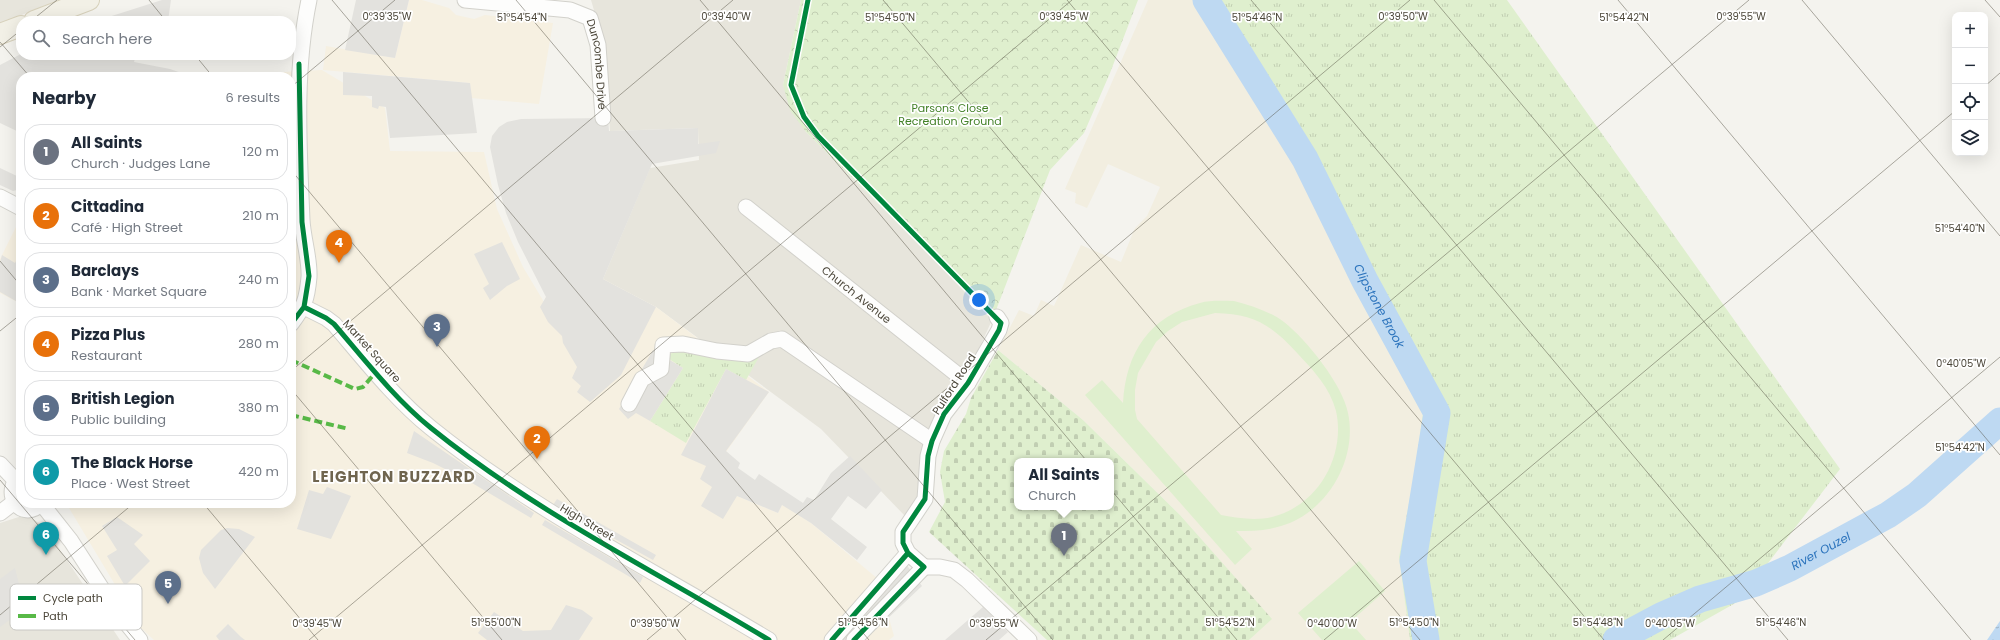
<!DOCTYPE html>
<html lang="en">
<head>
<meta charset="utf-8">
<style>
  :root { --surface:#fff; --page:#f6f6f7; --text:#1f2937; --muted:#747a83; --line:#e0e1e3; --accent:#b45309 }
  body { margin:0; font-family:Poppins,sans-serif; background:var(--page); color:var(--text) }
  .controls { position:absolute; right:12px; top:12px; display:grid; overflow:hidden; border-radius:8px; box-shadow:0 4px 16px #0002 }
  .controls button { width:36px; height:36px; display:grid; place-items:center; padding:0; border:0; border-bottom:1px solid var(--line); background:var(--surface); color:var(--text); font:20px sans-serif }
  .you { position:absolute; left:979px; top:300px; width:14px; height:14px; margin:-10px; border:3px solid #fff; border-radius:50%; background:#1a73e8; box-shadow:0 0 0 6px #1a73e833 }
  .badge { display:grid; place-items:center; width:26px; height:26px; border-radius:50%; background:var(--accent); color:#fff; font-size:13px; font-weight:700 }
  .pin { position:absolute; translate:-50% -33px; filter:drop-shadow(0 1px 2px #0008) }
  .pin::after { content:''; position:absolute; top:21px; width:14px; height:12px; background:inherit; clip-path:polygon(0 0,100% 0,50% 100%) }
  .popup { position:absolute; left:1014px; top:458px; width:100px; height:52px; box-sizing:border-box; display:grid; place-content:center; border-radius:8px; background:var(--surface); filter:drop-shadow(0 1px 3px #0005); font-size:13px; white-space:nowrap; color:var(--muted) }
  .popup b { font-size:15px; color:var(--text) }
  .popup::after { content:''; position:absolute; left:50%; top:100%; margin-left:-8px; border:8px solid transparent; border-top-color:var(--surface) }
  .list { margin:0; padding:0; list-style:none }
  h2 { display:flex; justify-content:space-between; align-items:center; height:52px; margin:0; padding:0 16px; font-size:17px }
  h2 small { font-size:13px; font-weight:400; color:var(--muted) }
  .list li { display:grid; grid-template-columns:26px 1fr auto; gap:12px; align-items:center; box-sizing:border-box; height:56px; margin:0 8px 8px; padding:0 8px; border:1px solid var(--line); border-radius:16px }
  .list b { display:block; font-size:15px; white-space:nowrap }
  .list p { margin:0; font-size:13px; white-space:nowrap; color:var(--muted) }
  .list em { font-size:13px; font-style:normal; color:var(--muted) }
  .icon { flex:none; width:22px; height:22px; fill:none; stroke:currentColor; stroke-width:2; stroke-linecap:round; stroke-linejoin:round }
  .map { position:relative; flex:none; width:2000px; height:640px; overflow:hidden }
  .search { position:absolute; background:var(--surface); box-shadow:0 4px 16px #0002; left:16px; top:16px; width:280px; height:44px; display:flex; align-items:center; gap:10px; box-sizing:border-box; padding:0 14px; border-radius:16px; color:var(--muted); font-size:15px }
  .panel { position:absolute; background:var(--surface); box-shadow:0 4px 16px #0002; left:16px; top:72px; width:280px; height:436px; border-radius:16px }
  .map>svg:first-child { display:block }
</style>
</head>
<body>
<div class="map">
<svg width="2000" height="640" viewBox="0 0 2000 640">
  <defs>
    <pattern id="grass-tufts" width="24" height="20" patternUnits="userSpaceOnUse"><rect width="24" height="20" fill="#dfefce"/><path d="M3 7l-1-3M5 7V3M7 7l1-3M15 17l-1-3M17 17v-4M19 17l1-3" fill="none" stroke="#c1ceb2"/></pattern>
    <pattern id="forest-crowns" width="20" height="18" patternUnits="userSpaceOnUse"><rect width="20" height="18" fill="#dfefce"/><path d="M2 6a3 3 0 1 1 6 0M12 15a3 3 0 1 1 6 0" fill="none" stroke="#c1ceb2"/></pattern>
    <pattern id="cemetery-stones" width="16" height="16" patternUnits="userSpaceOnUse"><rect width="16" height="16" fill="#dfefce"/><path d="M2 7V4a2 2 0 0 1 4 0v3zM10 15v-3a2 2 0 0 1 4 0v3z" fill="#c1ceb2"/></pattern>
    <pattern id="water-ripples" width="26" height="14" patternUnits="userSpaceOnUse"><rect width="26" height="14" fill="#bed9f2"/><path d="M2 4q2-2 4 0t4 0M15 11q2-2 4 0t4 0" fill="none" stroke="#9cb2c5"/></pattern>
  </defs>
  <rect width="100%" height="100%" fill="#f4f3ee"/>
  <!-- residential -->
  <path fill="#e7e5dc" d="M 0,0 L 58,0 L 0,24 Z
    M 591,0 L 801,0 L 783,85 L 806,132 L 993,318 L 959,392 L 918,497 L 905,516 L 821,429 L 656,307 L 603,279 L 650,168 L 699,160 L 698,128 L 610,131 L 605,48 Z
    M 22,516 L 31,518 L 41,524 L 49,533 L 120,640 L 0,640 L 0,523 Z"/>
  <!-- commercial -->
  <path fill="#f6f0e1" d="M 409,0 L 422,0 L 449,8 L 456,15 L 474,19 L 485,15 L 553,23 L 539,104 L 471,98 L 470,83 L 323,70 L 326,46 L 395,58 Z
    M 322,70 L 385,108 L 390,151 L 484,152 L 497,209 L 523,267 L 544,302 L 546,297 L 603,279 L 656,307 L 769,392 L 726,452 L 737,496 L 778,513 L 782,505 L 787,507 L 811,523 L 878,579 L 894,636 L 889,640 L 154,640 L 141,628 L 66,503 L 291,503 L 291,77 L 208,76 Z
    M 21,217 L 21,304 L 0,293 L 0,259 Z"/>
  <!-- education -->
  <path fill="#f2eee0" d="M 1148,0 L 1193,0 L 1227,49 L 1297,164 L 1353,286 L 1389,347 L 1423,413 L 1414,476 L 1399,557 L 1410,640 L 1249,640 L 1271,619 L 1180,515 L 1083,420 L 998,350 L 1019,310 L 1034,316 L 1041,300 L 1054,306 L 1081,245 L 1121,262 L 1135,228 L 1147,216 L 1160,187 L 1108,164 L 1087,208 L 1075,203 L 1076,193 L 1065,189 Z"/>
  <!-- grass -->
  <path fill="url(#grass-tufts)" d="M 1193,0 L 1507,0 L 1840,469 L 1739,601 L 1670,640 L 1410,640 L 1399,557 L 1414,476 L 1423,413 L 1389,347 L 1353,286 L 1297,164 L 1254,91 Z
    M 688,350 L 748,359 L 759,357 L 746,380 L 726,369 L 686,443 L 650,421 L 683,368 L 666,357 L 668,354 Z"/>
  <!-- forest -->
  <path fill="url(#forest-crowns)" d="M 801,0 L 1138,0 L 1110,73 L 1084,133 L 1050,170 L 993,318 L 806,132 L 790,110 L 783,85 Z"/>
  <!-- cemetery -->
  <path fill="url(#cemetery-stones)" fill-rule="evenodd" d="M 998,350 L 1083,420 L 1180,515 L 1272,619 L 1249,640 L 1047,640 L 929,532 L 945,502 L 940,472 L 944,451 L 966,414 L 971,398 ZM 1017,461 L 1111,461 L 1111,507 L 1017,507 Z"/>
  <!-- pitch -->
  <path fill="#dfefce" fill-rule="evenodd" d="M 1234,301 C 1252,306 1269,311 1284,322 C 1306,339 1343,385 1348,413 C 1358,459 1327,513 1281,526 C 1266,531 1251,531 1236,531 L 1252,549 L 1235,565 L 1085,395 L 1102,380 L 1123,403 C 1126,352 1149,317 1200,303 C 1210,300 1223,301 1234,301 ZM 1215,313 C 1254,314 1272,325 1298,354 C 1314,371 1330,388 1336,411 C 1346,456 1318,506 1272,517 C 1255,521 1238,518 1221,515 L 1137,419 L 1135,410 L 1135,390 L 1138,373 L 1156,342 L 1168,331 L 1182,322 Z
    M 1359,561 L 1385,591 L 1350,622 L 1366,640 L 1322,640 L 1298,613 Z"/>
  <!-- parking -->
  <path fill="#e3e2de" d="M 162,0 L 171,0 L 168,21 L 96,21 Z
    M 356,0 L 409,0 L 395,58 L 345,50 Z
    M 21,54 L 21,55 L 136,55 L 134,62 L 170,69 L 193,77 L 21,77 L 21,133 L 0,123 L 0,65 Z
    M 343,72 L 470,83 L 477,133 L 390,138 L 386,107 L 379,106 L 378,109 L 372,107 L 372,96 L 343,95 Z
    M 608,118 L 609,131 L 698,128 L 698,144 L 720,141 L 716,153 L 652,164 L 603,279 L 656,307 L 621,375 L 590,402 L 577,392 L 581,386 L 572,378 L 577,367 L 563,343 L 562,336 L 548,322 L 540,307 L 546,297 L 518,242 L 506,213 L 498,185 L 490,147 L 492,136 L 499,127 L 507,122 L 521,119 Z
    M 0,168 L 19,177 L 21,174 L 21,189 L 13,191 L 0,185 Z
    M 502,242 L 520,279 L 507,286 L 490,300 L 483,288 L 489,284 L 474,254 Z
    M 21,252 L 21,304 L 0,292 L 0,262 L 2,255 L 15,263 Z
    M 653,350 L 683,368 L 650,421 L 636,413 L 628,419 L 619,409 Z
    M 726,369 L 769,392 L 726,451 L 740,463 L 738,468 L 755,480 L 759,474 L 803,503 L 807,497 L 814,500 L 831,473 L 850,456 L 882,490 L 866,509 L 848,496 L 831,519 L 867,547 L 857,560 L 811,523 L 782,505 L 778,513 L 737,496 L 723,519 L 701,506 L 712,487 L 700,479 L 706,466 L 681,455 Z
    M 414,431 L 534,513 L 531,518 L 467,480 L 433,463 L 407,453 Z
    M 327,487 L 351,496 L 331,539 L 297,529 L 309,490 L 323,494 Z
    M 557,499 L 656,555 L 653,560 L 553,505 Z
    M 117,517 L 143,535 L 134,544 L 150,561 L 125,586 L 107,556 L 117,550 L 102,526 Z
    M 545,520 L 643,577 L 640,583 L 542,525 Z
    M 227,528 L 239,529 L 255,537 L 215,589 L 203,573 L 199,558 L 201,550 L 221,530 Z
    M 906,564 L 922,586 L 865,640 L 836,640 Z
    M 15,568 L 20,588 L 35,586 L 41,597 L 0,627 L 0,579 Z
    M 566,605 L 582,610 L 593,618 L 579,640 L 487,640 L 478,633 L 494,612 L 523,631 L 551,630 Z
    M 983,607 L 1008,632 L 999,640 L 945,640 Z
    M 228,624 L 241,637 L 245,640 L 219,640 L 216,636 Z"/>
  <!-- water -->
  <path fill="url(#water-ripples)" d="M 2000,621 L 2000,640 L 1987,640 Z"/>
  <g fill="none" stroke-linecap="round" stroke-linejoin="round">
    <!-- river -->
    <g stroke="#bed9f2" stroke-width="27">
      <path id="s1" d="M 1206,0 L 1305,159 L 1365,281 L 1437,413 L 1413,561 L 1426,640"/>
      <path id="s2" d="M 1616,640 L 1661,616 L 1700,599 L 1756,583 L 1790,568 L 1888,515 L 1917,495 L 2000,421"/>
    </g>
    <defs>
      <g id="minor">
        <path id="s3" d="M 465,0 L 570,10 L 590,18 L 598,45 L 603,118"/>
        <path d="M 0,197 L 21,208"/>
        <path id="s4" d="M 746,207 L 968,383"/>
        <path d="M 304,307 L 326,318 L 334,324 C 364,359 395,399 431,428 C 535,512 655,571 769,640"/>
        <path d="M 291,324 C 304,307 307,300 309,277 C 310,259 303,239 302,220 C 299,147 294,72 309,0"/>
        <path d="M 629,404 L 642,379 L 661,369 L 663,345 L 683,344 L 717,351 L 748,354 L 771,341 L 782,339 L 932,441"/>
        <path d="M 0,464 L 15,480"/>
        <path d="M 21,477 C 0,489 20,525 42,503"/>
        <path d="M 41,503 L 71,541 L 115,609 L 140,640"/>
        <path d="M 0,513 L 13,503"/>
        <path d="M 924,567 L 940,567 L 954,570 L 967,580 L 1029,640"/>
        <path d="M 832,640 L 908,553"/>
        <path d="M 854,640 L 924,567 L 908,553 L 903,543 L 903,532 L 925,499 L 928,456 L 932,441 L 944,414 L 968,383 L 999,330 L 1001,323 L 997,317"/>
      </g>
      <path id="major" d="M 34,21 L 89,0
        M 0,34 L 21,26"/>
    </defs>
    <!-- minor casing -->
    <use href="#minor" stroke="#d2d1cb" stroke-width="17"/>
    <!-- major casing -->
    <use href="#major" stroke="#d7d1bb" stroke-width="22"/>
    <!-- minor -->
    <use href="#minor" stroke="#fdfdfc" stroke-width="15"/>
    <!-- major -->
    <use href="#major" stroke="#f2f0e6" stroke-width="20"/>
    <!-- quiet -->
    <path stroke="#58b947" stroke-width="4" stroke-dasharray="8 4" stroke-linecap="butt" d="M 291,360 L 355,389 L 363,387 L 376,372
      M 291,415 L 349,429"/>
    <defs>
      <path id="cycleway" d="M 808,0 L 791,85 L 804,117 L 818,136 L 1001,323 L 999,330 L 968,383 L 944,414 L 932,441 L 928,456 L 925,499 L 903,532 L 903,543 L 908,553 L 924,567 L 854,640
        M 304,307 L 326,318 L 334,324 C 364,359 395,399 431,428 C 535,512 655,571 769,640
        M 291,324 L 304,307 L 309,276 L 302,222 L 299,64
        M 832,640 L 908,553"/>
    </defs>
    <!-- cycleway casing -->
    <use href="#cycleway" stroke="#fff" stroke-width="8"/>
    <!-- cycleway -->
    <use href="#cycleway" stroke="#00873e" stroke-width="5"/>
  </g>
  <!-- ticks -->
  <path fill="none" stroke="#4b4639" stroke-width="1" stroke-opacity="0.45" d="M 149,0 L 166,21M 332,0 L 869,640M 516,0 L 1053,640M 700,0 L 1237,640M 883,0 L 1420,640M 1067,0 L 1604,640M 1251,0 L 1788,640M 1434,0 L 1971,640M 1618,0 L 2000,455M 1802,0 L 2000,236M 1985,0 L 2000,17M 31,21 L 57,0M 0,42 L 30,77M 0,47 L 21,30M 195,55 L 213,77M 1985,86 L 2000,73M 291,87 L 395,0M 291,170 L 686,640M 0,261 L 21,286M 0,331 L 21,314M 291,371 L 733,0M 291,389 L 502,640M 0,480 L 135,640M 203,503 L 318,640M 0,615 L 134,503M 309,640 L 1072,0M 647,640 L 1410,0M 986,640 L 1749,0M 1324,640 L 1955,111M 1663,640 L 2000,357"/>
  <g text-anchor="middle" stroke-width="3.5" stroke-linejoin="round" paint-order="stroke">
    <!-- street labels -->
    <g font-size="11" fill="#4b4639" stroke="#fff">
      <text dy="4" stroke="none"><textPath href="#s3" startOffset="174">Duncombe Drive</textPath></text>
      <text dy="4" stroke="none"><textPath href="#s4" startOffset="141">Church Avenue</textPath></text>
      <text transform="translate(372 351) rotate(48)" y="4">Market Square</text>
      <text transform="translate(954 384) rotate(-57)" y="4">Pulford Road</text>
      <text transform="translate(587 522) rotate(31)" y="4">High Street</text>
    </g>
    <!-- park labels -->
    <g font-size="11" fill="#438128" stroke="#fff">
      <text x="950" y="112">Parsons Close<tspan x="950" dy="13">Recreation Ground</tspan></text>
    </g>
    <!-- water labels -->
    <g font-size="12" font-style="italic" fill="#2c74bd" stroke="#fff">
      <text dy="4" stroke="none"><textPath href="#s1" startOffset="352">Clipstone Brook</textPath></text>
      <text dy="4" stroke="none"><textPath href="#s2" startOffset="224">River Ouzel</textPath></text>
    </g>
    <!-- district labels -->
    <g font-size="15" font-weight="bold" letter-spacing="1" fill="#6f654f" stroke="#fff">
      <text x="394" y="482">LEIGHTON BUZZARD</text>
    </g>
  </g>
  <!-- legend -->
  <rect x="10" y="584" width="132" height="46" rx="6" fill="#fff" stroke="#c9c8c4" stroke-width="1"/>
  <rect x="18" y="596" width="18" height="4" fill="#00873e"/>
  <rect x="18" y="614" width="18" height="4" fill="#58b947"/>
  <g font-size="11" fill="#4b4639">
    <text x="43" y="602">Cycle path</text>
    <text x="43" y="620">Path</text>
  </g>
  <g font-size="10" text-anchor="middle" fill="#4b4639" stroke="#fff" stroke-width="3.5" stroke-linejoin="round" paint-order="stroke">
    <text x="387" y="20">0°39'35"W</text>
    <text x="726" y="20">0°39'40"W</text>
    <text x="1064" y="20">0°39'45"W</text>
    <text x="1403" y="20">0°39'50"W</text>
    <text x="1741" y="20">0°39'55"W</text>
    <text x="522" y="21">51°54'54"N</text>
    <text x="890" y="21">51°54'50"N</text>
    <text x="1257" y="21">51°54'46"N</text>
    <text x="1624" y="21">51°54'42"N</text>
    <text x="1960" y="232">51°54'40"N</text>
    <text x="1961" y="367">0°40'05"W</text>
    <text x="1960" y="451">51°54'42"N</text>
    <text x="496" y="626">51°55'00"N</text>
    <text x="863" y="626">51°54'56"N</text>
    <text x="1230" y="626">51°54'52"N</text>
    <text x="1414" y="626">51°54'50"N</text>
    <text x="1598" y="626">51°54'48"N</text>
    <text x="1781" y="626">51°54'46"N</text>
    <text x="317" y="627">0°39'45"W</text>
    <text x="655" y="627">0°39'50"W</text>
    <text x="994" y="627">0°39'55"W</text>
    <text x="1332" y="627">0°40'00"W</text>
    <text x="1670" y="627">0°40'05"W</text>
  </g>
</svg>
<div class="controls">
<button>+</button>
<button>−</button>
<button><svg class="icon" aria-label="locate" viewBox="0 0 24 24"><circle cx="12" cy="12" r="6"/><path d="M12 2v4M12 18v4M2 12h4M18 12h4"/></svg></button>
<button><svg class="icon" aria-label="layers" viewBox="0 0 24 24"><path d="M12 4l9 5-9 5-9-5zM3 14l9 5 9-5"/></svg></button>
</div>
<div class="you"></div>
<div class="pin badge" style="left:1064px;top:556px;background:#6b7280">1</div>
<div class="popup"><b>All Saints</b>Church</div>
<div class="pin badge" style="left:537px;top:459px;background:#e8710a">2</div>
<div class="pin badge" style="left:437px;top:347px;background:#5c6f8a">3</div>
<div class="pin badge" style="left:339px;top:263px;background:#e8710a">4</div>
<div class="pin badge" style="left:168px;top:604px;background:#5c6f8a">5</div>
<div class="pin badge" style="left:46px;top:555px;background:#0f9aa8">6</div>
<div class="search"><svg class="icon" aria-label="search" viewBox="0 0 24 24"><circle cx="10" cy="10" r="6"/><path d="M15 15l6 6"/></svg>Search here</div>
<section class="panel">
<h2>Nearby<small>6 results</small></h2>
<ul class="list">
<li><span class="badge" style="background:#6b7280">1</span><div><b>All Saints</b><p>Church · Judges Lane</p></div><em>120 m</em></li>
<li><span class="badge" style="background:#e8710a">2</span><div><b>Cittadina</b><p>Café · High Street</p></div><em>210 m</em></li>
<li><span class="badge" style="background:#5c6f8a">3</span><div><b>Barclays</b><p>Bank · Market Square</p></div><em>240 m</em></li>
<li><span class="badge" style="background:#e8710a">4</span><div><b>Pizza Plus</b><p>Restaurant</p></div><em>280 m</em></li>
<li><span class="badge" style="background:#5c6f8a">5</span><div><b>British Legion</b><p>Public building</p></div><em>380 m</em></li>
<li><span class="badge" style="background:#0f9aa8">6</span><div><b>The Black Horse</b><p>Place · West Street</p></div><em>420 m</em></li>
</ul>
</section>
</div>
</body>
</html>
